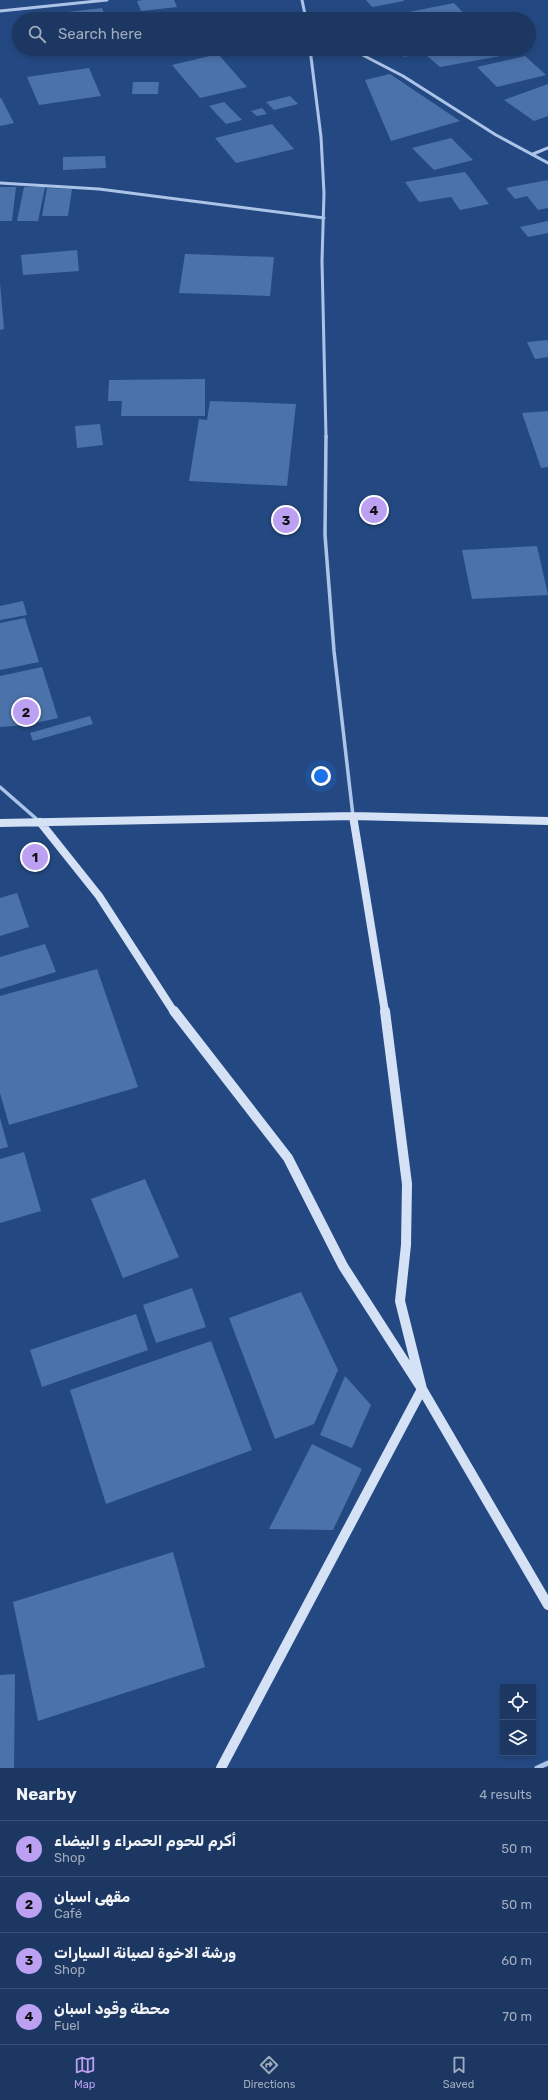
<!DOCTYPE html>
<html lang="en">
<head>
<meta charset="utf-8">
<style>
  :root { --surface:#1b3762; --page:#243f68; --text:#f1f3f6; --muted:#a0acbe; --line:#395177; --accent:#bca0f2 }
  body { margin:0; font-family:Rubik,"Noto Sans Arabic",sans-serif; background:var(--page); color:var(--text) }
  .controls { position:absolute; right:12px; bottom:12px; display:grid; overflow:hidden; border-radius:0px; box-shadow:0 2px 6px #0003 }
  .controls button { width:36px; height:36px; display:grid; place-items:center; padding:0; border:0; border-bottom:1px solid var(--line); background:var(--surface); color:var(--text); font:20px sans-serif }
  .you { position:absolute; left:321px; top:776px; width:14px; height:14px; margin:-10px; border:3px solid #fff; border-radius:50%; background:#1a73e8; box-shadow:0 0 0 6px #1a73e833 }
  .badge { display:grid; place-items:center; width:26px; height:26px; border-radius:50%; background:var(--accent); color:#111; font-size:13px; font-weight:700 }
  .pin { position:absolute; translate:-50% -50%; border:2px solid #fff; box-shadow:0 1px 4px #0006 }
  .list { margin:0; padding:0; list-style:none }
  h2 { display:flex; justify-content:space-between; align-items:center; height:52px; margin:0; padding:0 16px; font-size:17px }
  h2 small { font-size:13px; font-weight:400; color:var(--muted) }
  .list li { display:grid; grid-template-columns:26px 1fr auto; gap:12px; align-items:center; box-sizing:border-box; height:56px; padding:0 16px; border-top:1px solid var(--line) }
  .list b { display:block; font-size:15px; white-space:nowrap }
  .list p { margin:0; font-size:13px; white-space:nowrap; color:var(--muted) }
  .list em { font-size:13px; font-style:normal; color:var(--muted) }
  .icon { flex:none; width:22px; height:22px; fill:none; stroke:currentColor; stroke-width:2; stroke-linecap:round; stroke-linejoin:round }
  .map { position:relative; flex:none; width:548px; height:1768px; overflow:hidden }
  .search { position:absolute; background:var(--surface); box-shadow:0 2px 6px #0003; left:12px; right:12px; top:12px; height:44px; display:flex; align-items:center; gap:10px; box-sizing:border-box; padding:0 14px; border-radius:22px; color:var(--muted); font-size:15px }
  .sheet { height:276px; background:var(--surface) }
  nav { display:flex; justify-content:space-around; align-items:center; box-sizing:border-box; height:56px; border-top:1px solid var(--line); background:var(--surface); font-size:11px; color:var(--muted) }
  nav a { display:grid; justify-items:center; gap:2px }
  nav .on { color:var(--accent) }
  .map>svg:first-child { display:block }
</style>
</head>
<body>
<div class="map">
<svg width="548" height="1768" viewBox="0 0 548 1768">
  <rect width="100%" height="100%" fill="#244982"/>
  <!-- building -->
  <path fill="#4c72ab" d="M 143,0 L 174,0 L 177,7 L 141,11 L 137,1 Z
    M 366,0 L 404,0 L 404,1 L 372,7 Z
    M 454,3 L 469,19 L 409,19 L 404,13 Z
    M 102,8 L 106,19 L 34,19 L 33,16 Z
    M 397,49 L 435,49 L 436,50 L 404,57 Z
    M 444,49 L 500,49 L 506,55 L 440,67 L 426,55 L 445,50 Z
    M 218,54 L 247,87 L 200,98 L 172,65 Z
    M 525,56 L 546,75 L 497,87 L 477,67 Z
    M 89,68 L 101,96 L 39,105 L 27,77 Z
    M 390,74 L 460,121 L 391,141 L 365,80 Z
    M 133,82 L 159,82 L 158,94 L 132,94 Z
    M 548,84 L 548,116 L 534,121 L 504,100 Z
    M 290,96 L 298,104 L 274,110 L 266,102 Z
    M 0,98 L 1,98 L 14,123 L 0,126 Z
    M 224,102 L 242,120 L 226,124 L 209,106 Z
    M 262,108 L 267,114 L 257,116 L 251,111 Z
    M 272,124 L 294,149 L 236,163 L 215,138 Z
    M 451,138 L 473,160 L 434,170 L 412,148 Z
    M 105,156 L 106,168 L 63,170 L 63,157 Z
    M 465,172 L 489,204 L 460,210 L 451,197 L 419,202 L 405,182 Z
    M 548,180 L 548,208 L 538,210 L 527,196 L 515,199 L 506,188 Z
    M 0,187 L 16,187 L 12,221 L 0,221 Z
    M 24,187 L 45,187 L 38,221 L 17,221 Z
    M 47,188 L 72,189 L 68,216 L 42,216 Z
    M 548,221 L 548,233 L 528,237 L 520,227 Z
    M 77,250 L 79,271 L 23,275 L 21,255 Z
    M 185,254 L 274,257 L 270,296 L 179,293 Z
    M 0,283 L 4,329 L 0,330 Z
    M 548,340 L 548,357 L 535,359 L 527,342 Z
    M 205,379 L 205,416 L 121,416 L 122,401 L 108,401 L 109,380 Z
    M 210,401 L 296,404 L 287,486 L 189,481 L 199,419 L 207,420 Z
    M 548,411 L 548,467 L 541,468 L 522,413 Z
    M 100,424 L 103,445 L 77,448 L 75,426 Z
    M 537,546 L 548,595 L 472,599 L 462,550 Z
    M 23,601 L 27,615 L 0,620 L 0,606 Z
    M 25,618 L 39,662 L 0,670 L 0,623 Z
    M 42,667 L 58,718 L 26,725 L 0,727 L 0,676 Z
    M 90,716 L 93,724 L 33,741 L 30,733 Z
    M 17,893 L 29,927 L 0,936 L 0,898 Z
    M 45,944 L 56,972 L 0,989 L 0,957 Z
    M 97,969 L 138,1087 L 9,1125 L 0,1093 L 0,996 Z
    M 0,1118 L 8,1147 L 0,1149 Z
    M 24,1152 L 41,1211 L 0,1223 L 0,1159 Z
    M 145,1179 L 179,1257 L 123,1278 L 91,1199 Z
    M 192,1288 L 206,1327 L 156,1343 L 143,1305 Z
    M 301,1292 L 338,1370 L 314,1424 L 275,1439 L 229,1318 Z
    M 136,1314 L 148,1350 L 42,1387 L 30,1350 Z
    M 211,1341 L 252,1450 L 106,1504 L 70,1390 Z
    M 345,1376 L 371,1405 L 352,1448 L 320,1435 Z
    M 312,1444 L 362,1469 L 333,1530 L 269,1529 Z
    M 173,1552 L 205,1667 L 38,1721 L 13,1602 Z
    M 15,1674 L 14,1768 L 0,1768 L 0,1675 Z"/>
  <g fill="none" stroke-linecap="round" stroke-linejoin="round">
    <!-- street-far2 -->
    <path stroke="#abc4e7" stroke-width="3" d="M 302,0 L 306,19
      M 0,11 L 107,0
      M 310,49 L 321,137 L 324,193 L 322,261 L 326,437
      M 351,49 L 403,76 L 496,135 L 548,163
      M 533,154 L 548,148
      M 0,183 L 99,189 L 324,218"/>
    <!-- street-far1 -->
    <path stroke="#abc4e7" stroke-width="3.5" d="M 326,436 L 325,535 L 334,651 L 353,816
      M 0,787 L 40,822"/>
    <!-- street -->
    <path stroke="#abc4e7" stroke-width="5" d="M 537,1768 L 548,1763"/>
    <!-- secondary-far1 -->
    <path stroke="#d5e2f6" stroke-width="8" d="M 353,816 L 385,1012
      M 40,822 L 99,896 L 174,1012
      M 0,823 L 353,816 L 548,821"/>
    <!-- secondary -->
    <path stroke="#d5e2f6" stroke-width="10" d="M 174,1011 L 288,1158 L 343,1266 L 422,1389 L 548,1605
      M 221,1768 L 422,1389 L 400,1301 L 406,1245 L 407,1184 L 385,1011"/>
  </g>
</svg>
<div class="controls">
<button><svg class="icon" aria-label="locate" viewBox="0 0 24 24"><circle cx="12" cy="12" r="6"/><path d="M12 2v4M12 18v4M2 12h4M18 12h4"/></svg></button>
<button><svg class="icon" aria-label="layers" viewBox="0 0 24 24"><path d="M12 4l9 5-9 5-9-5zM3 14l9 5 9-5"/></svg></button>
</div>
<div class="you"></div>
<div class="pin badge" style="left:35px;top:857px">1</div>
<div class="pin badge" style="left:26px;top:712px">2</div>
<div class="pin badge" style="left:286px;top:520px">3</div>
<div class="pin badge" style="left:374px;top:510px">4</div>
<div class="search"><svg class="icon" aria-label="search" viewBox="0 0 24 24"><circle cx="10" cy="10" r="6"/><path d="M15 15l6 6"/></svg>Search here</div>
</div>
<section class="sheet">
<h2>Nearby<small>4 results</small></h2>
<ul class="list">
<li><span class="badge">1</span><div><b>أكرم للحوم الحمراء و البيضاء</b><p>Shop</p></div><em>50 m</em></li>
<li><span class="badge">2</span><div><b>مقهى اسبان</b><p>Café</p></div><em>50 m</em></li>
<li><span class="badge">3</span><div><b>ورشة الاخوة لصيانة السيارات</b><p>Shop</p></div><em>60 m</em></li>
<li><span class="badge">4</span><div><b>محطة وقود اسبان</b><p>Fuel</p></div><em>70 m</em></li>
</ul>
</section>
<nav>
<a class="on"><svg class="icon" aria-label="map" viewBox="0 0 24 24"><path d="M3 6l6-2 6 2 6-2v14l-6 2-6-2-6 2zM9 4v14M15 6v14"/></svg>Map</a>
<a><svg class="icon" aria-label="directions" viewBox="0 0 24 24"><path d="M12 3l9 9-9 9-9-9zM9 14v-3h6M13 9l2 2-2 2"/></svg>Directions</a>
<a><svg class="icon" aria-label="saved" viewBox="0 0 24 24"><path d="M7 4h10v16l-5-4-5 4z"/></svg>Saved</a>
</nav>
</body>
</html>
